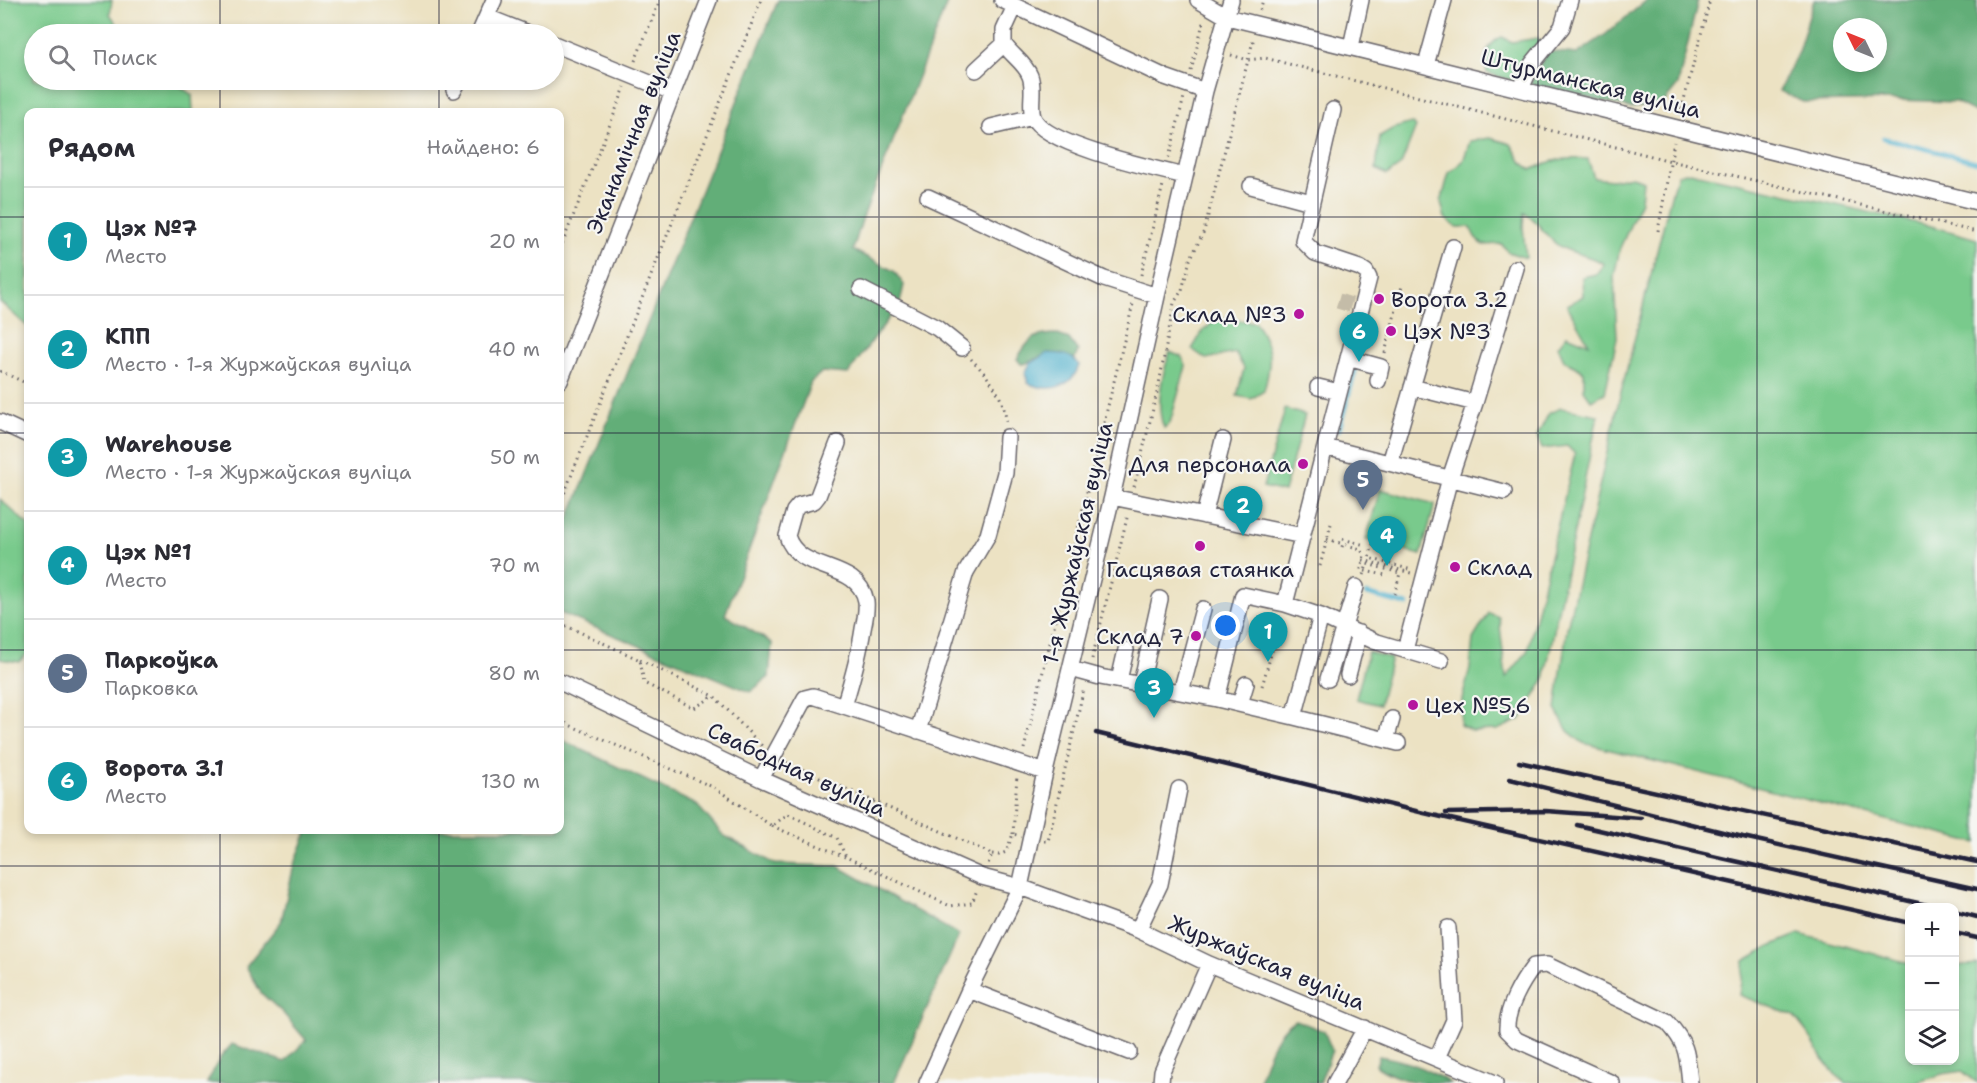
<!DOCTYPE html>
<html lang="ru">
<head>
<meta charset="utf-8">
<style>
  :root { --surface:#fff; --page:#f2f2f3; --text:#2b2b33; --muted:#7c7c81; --line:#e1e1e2; --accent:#0b8043 }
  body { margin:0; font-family:"Shantell Sans",sans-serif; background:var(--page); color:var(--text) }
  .controls { position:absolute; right:18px; bottom:18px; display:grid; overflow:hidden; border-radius:12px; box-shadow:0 3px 9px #0003 }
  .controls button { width:54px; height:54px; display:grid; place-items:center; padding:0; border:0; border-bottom:2px solid var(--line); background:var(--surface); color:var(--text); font:30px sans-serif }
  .compass { position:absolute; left:1833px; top:18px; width:54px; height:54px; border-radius:50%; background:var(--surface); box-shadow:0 3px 9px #0003; rotate:313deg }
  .you { position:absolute; left:1226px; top:626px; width:21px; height:21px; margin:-15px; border:4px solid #fff; border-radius:50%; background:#1a73e8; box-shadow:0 0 0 9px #1a73e833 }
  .badge { display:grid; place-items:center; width:39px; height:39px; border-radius:50%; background:var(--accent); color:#fff; font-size:20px; font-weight:700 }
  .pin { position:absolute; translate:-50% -50px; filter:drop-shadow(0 2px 3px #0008) }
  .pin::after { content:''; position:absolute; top:32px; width:21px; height:18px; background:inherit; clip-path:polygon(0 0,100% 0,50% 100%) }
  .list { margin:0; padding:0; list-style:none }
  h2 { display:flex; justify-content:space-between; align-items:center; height:78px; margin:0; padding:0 24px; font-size:26px }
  h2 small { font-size:20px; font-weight:400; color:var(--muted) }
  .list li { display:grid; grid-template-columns:39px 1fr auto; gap:18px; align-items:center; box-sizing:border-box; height:108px; padding:0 24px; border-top:2px solid var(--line) }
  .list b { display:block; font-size:22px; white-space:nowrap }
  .list p { margin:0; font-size:20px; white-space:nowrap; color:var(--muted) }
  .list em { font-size:20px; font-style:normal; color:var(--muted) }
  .icon { flex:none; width:33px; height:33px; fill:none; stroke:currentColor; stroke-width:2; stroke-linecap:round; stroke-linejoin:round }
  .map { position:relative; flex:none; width:1977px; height:1083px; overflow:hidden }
  .search { position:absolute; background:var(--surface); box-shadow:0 3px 9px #0003; left:24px; top:24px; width:540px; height:66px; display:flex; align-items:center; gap:15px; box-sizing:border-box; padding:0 21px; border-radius:33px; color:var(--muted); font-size:22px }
  .panel { position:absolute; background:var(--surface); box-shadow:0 3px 9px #0003; left:24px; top:108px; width:540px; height:726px; border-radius:12px }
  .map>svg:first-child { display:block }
</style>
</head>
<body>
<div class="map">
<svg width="1977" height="1083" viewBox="0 0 1977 1083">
  <rect width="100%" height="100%" fill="#f6f6f2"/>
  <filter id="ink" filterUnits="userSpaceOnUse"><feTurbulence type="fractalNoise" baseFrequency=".0167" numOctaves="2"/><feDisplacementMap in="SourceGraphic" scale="12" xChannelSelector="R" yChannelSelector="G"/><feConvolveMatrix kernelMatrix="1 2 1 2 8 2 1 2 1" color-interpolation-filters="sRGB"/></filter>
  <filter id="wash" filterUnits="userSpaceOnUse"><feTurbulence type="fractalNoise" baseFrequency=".008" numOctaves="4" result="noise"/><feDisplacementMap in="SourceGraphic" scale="24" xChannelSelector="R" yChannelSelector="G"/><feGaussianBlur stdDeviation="1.35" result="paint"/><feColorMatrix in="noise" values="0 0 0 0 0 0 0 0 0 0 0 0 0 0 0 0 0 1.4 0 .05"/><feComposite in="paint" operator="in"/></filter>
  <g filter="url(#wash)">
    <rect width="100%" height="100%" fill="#ece2c3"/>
    <!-- green -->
    <path fill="#79ca8c" stroke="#4e7664" stroke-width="1.5" d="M 0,0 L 112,0 L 110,14 L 124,34 L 34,34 L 34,80 L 171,80 L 192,95 L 193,112 L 28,112 L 28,327 L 0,302 Z
      M 1502,37 L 1512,42 L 1538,38 L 1540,41 L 1518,82 L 1487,73 C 1484,58 1486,44 1502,37 Z
      M 1411,123 L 1416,127 L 1401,165 L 1387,175 L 1376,169 L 1380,136 L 1392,129 Z
      M 1490,138 L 1511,144 L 1521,161 L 1531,170 C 1551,159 1565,158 1588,159 L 1594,178 L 1612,180 L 1632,176 L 1643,181 L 1641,201 L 1620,248 L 1614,276 L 1617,338 L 1605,393 L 1591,400 L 1584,390 L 1584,372 L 1564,360 L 1558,346 L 1567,335 L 1589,344 L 1567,305 L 1583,296 L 1582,277 L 1596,274 L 1604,264 C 1590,255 1573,254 1559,246 C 1545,237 1539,221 1524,213 L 1523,227 L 1526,258 L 1508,252 L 1502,244 L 1483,245 L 1475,237 L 1470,227 L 1456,227 L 1445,218 L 1441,202 L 1449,173 L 1463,161 L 1470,141 Z
      M 1690,172 L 1935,227 L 1977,239 L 1977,843 L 1583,743 L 1568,731 L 1556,709 L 1567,628 L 1619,400 L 1673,188 L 1678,175 Z
      M 1218,318 L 1255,322 C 1273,349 1272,361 1264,391 L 1251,399 L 1237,396 L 1244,368 L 1235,353 L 1206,359 L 1192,349 L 1203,331 Z
      M 1170,352 L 1182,357 L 1186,366 L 1170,423 L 1164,428 C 1155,407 1162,374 1170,352 Z
      M 1561,408 L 1598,415 L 1544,680 L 1520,720 L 1497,730 L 1472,731 L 1460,725 L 1462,699 L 1470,668 L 1473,639 L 1489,613 L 1499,617 L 1506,678 L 1527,652 L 1575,454 L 1567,446 L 1542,449 L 1537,436 L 1549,413 Z
      M 1285,409 L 1305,415 L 1284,492 L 1263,487 Z
      M 1380,489 L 1435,504 L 1421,555 L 1366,540 Z
      M 0,499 L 28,525 L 28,653 L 19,662 L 0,659 Z
      M 1368,652 L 1391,658 L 1379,705 L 1356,699 Z
      M 1799,934 L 1909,963 L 1910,1060 L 1954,1060 L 1955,966 L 1977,964 L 1977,1083 L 1962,1071 L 1942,1074 L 1915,1083 L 1846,1083 L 1835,1074 L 1822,1058 L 1809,1035 L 1794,1016 L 1739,995 L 1744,961 L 1770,946 Z"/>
    <!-- forest -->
    <path fill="#62ae78" stroke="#42685a" stroke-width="1.5" fill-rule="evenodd" d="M 778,0 L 943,0 L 947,3 L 862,220 L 853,250 L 894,271 L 904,285 L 900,303 L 848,374 L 822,372 L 811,382 L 725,615 L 772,643 L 769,677 L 750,692 L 560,613 L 560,540 Z
      M 1647,0 L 1698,0 L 1678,85 L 1662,105 L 1630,108 L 1530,84 L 1547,51 L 1577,54 L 1606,34 Z
      M 1814,0 L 1977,0 L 1977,113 L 1956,102 L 1896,100 L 1803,102 L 1779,91 L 1798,52 ZM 1842,27 L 1878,27 L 1878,63 L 1842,63 Z
      M 1055,334 L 1069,339 L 1078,351 L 1075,359 C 1063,354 1053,352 1040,357 C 1032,359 1030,364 1021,364 L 1017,359 C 1029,339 1032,335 1055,334 Z
      M 560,739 L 697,805 L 723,835 L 775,864 L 838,866 L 959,935 L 894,1083 L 207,1083 L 220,1058 L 232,1044 L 285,1062 L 306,1040 L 283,1013 L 261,993 L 246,966 L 281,922 L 294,865 L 308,830 L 560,830 Z
      M 1295,1020 L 1324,1031 L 1332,1050 L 1320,1083 L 1258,1083 C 1267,1060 1273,1032 1295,1020 Z
      M 1379,1056 C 1406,1060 1428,1069 1450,1083 C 1419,1083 1402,1083 1376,1066 Z"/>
    <!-- water -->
    <path fill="#4fb1ce" stroke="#386a84" stroke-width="1.5" d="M 1047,353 C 1059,353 1072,354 1079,365 C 1072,388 1049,393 1028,383 L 1025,373 L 1030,364 Z"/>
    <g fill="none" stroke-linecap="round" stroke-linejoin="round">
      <!-- stream -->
      <path stroke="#4fb1ce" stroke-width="4.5" d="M 1883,138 L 1977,162
        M 1339,430 L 1357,365
        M 1366,594 L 1408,605"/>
    </g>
  </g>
  <g filter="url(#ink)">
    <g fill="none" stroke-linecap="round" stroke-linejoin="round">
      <!-- minor-tunnel -->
      <path stroke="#c4bca8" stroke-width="15" stroke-dasharray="15 8" stroke-linecap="butt" d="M 1338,301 L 1351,305"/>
      <defs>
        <path id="minor" d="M 1002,0 L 1165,77 L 1205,91
          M 1198,0 L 1227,17 L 1977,202
          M 1015,6 L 1004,30 L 1004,44 C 1011,55 1025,63 1030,76 C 1035,89 1029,104 1033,117 C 1044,145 1156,169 1185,176
          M 487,17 L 530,34
          M 479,34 L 494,0
          M 554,44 L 672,92
          M 1351,47 L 1361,0
          M 1426,65 L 1444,0
          M 976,70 L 1004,44
          M 1521,89 L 1532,64 L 1562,27 L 1570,0
          M 454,90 L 459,80
          M 991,127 L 1033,117
          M 1251,186 L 1311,202
          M 928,197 L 1104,279 L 1157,296
          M 861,289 L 937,328 L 962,348
          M 1348,358 L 1381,367 L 1378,381
          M 560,381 L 709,0
          M 1318,387 L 1339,392
          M 1475,403 L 1516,268
          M 0,422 L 28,435
          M 838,443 L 818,496 L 814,501 L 799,505 L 794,511 L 787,536 C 799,575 858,560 866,601 C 867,610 865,620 863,629 C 859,656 852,680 844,706 L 1045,772
          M 1325,447 L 1369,278 L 1366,272 L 1360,268 L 1315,253 L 1303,241 L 1333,110
          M 1390,463 L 1453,247
          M 1112,497 L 1303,536
          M 1204,516 L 1223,440
          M 1285,604 L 1325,447 L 1504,492
          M 1405,650 L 1450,478 L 1475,403 L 1412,387
          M 1071,669 L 1100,677 L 1217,699 L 1294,717 L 1321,616
          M 1348,675 L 1359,633
          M 1328,679 L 1356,587
          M 1119,680 L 1126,650
          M 560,682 L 761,779 L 982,877 L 1020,887 L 1138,930 L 1209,964 L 1495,1083
          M 1141,684 L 1160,599
          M 1181,692 L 1203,609
          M 1217,699 L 1243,595 L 1285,604 L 1321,616 L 1374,641 L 1441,661
          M 1240,704 L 1246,684
          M 1294,717 L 1398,743
          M 918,731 L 966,572 L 988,535 L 1005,473 L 1007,437
          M 1386,740 L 1392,719
          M 761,779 L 805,698 L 813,696 L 844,706
          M 1138,930 L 1160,884 L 1179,789
          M 969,990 L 1129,1052
          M 1437,1058 L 1454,1020 L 1448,928
          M 927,1083 L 969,990 L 1020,887 L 1045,772 L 1112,497 L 1157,296 L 1205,91 L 1231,0
          M 1161,1083 L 1162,1071 L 1209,964
          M 1335,1083 L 1365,1028
          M 1612,1083 L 1517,1040 L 1507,1030 C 1506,1009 1521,983 1534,966 L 1547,965 L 1667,1022 C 1688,1045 1687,1054 1690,1083"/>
      </defs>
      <!-- minor casing -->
      <use href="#minor" stroke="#69656b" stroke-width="18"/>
      <!-- path -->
      <path stroke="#69656b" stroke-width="3" stroke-dasharray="1.5 4.5" stroke-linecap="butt" d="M 1260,10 L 1263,0
        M 1231,55 L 1248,60 L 1265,58 L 1671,161 L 1977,232
        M 635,61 L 660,0
        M 1191,71 L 1204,19
        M 1680,115 L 1710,0
        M 1169,158 L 1184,97
        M 1658,231 L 1674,142
        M 560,249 L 625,87
        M 1141,275 L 1163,185
        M 1385,353 L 1402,286
        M 971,359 C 988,376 1005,397 1006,422
        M 0,371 L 28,384
        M 1134,487 L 1159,384 L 1174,303 L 1182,290 L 1190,260 L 1204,231 L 1254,37
        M 560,504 L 761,0
        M 1327,539 L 1343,544
        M 1343,539 L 1365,545
        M 1373,544 L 1369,558 L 1412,570
        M 1342,547 L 1343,544 L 1361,549 L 1364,556 L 1360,573
        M 1363,560 L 1411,573
        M 1320,566 L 1331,524
        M 1365,571 L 1385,575
        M 1364,575 L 1367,564 L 1400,573 L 1394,597
        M 560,623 L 640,660 L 644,683 L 694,708 L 714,696 L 763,747
        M 1092,659 L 1128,514
        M 640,660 L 714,696
        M 1262,686 L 1278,630
        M 560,721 L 713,787 L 772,826 L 788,814 L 837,838 L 846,857 L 950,906 L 972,903 L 977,890
        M 1024,749 L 1133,304
        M 786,762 L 992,854 L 988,864
        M 772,826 L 845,857
        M 1013,834 L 1017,776
        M 1044,841 L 1048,841 L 1084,688
        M 992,854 L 999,855 L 1006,852 L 1013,834 L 1017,835"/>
      <!-- minor -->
      <use href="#minor" stroke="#fff" stroke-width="15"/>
      <!-- rail -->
      <path stroke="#22223b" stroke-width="4.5" d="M 1096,733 L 1424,813 L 1910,923
        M 1519,762 L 1977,862
        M 1510,779 L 1743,837 L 1977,889
        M 1446,813 L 1546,811 L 1641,818
        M 1577,825 L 1940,908
        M 1954,911 L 1977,917
        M 1954,933 L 1977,938"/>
    </g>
  </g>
  <!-- grid -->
  <path fill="none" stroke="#22223b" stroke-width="1.5" stroke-opacity="0.55" d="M 220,0 L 220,34M 439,0 L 439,34M 659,0 L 659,1083M 879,0 L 879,1083M 1098,0 L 1098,1083M 1318,0 L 1318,1083M 1538,0 L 1538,1083M 1757,0 L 1757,1083M 220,80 L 220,112M 439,80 L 439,112M 0,217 L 28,217M 560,217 L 1977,217M 0,433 L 28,433M 560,433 L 1977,433M 0,650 L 28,650M 560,650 L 1977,650M 220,830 L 220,1083M 439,830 L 439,1083M 0,866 L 1977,866"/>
  <!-- markers -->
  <g fill="#b5179e" stroke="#f6f6f2" stroke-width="2">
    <circle cx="1379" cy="299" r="6"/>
    <circle cx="1299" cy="314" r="6"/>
    <circle cx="1391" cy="331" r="6"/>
    <circle cx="1303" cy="464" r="6"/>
    <circle cx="1200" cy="546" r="6"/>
    <circle cx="1455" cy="567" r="6"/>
    <circle cx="1196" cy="636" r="6"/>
    <circle cx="1413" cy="705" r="6"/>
  </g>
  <g text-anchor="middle" stroke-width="4.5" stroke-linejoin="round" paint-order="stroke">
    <!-- street labels -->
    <g font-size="22" fill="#22223b" stroke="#f6f6f2">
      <text transform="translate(1591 83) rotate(14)" y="8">Штурманская вуліца</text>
      <text transform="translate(633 132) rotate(-68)" y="8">Эканамічная вуліца</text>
      <text transform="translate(1077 543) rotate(-77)" y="8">1-я Журжаўская вуліца</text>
      <text transform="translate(797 769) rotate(25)" y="8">Свабодная вуліца</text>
      <text transform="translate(1267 962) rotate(23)" y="8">Журжаўская вуліца</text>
    </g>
    <!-- poi labels -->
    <g font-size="22" fill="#22223b" stroke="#f6f6f2" text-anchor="start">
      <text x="1391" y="307">Ворота 3.2</text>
      <text x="1287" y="322" text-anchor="end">Склад №3</text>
      <text x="1403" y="339">Цэх №3</text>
      <text x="1291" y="472" text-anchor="end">Для персонала</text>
      <text x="1467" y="575">Склад</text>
      <text x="1200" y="577" text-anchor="middle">Гасцявая стаянка</text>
      <text x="1184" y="644" text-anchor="end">Склад 7</text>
      <text x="1425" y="713">Цех №5,6</text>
    </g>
  </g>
</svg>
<div class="controls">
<button>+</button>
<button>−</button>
<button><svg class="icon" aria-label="layers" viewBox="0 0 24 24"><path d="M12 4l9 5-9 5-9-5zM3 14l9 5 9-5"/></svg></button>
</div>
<svg class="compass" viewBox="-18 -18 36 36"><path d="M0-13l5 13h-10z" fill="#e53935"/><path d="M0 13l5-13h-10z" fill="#7c7c81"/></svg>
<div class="you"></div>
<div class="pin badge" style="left:1268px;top:662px;background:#0f9aa8">1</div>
<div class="pin badge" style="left:1243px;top:536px;background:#0f9aa8">2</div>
<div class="pin badge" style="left:1154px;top:718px;background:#0f9aa8">3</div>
<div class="pin badge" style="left:1387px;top:566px;background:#0f9aa8">4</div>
<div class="pin badge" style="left:1363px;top:510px;background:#5c6f8a">5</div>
<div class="pin badge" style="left:1359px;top:362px;background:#0f9aa8">6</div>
<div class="search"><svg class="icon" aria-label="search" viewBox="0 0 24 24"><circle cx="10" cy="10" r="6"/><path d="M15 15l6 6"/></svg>Поиск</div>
<section class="panel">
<h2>Рядом<small>Найдено: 6</small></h2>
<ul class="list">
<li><span class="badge" style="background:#0f9aa8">1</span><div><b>Цэх №7</b><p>Место</p></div><em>20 m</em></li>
<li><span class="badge" style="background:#0f9aa8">2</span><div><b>КПП</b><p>Место · 1-я Журжаўская вуліца</p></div><em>40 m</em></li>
<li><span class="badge" style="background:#0f9aa8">3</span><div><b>Warehouse</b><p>Место · 1-я Журжаўская вуліца</p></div><em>50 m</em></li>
<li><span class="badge" style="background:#0f9aa8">4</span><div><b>Цэх №1</b><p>Место</p></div><em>70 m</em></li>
<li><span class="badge" style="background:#5c6f8a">5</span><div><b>Паркоўка</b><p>Парковка</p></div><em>80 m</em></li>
<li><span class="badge" style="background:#0f9aa8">6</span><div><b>Ворота 3.1</b><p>Место</p></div><em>130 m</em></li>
</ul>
</section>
</div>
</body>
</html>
